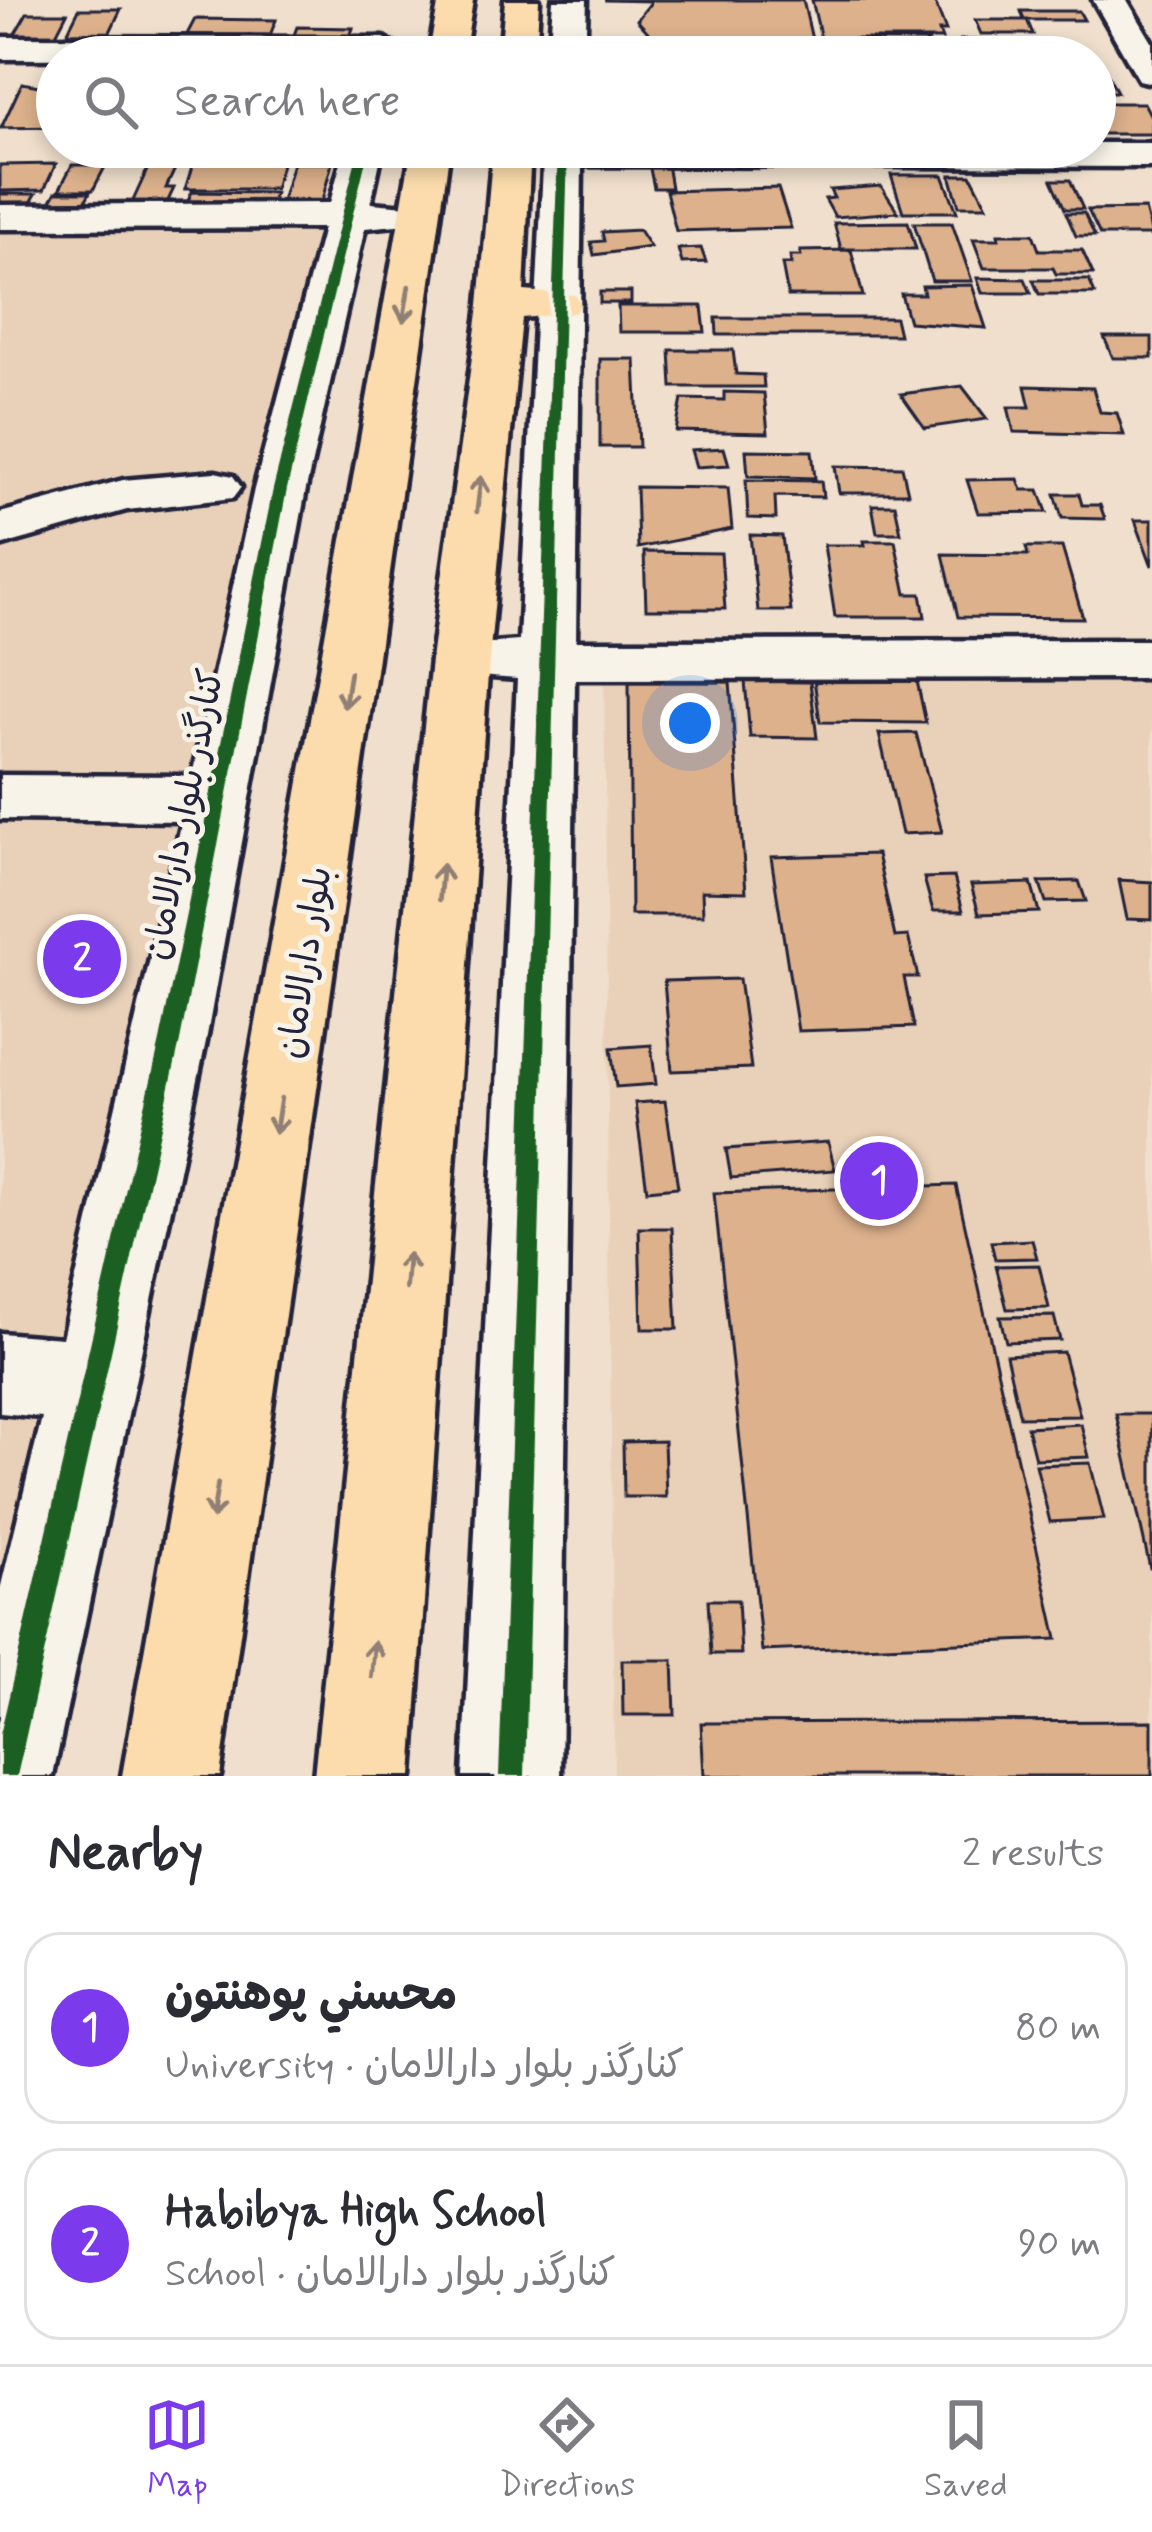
<!DOCTYPE html>
<html lang="en">
<head>
<meta charset="utf-8">
<style>
  :root { --surface:#fff; --page:#f7f7f7; --text:#2b2b33; --muted:#7c7c81; --line:#e1e1e2; --accent:#7c3aed }
  body { margin:0; font-family:Mynerve,"Playpen Sans Arabic",sans-serif; background:var(--page); color:var(--text) }
  .you { position:absolute; left:690px; top:723px; width:42px; height:42px; margin:-30px; border:9px solid #fff; border-radius:50%; background:#1a73e8; box-shadow:0 0 0 18px #1a73e833 }
  .badge { display:grid; place-items:center; width:78px; height:78px; border-radius:50%; background:var(--accent); color:#fff; font-size:39px; font-weight:700 }
  .pin { position:absolute; translate:-50% -50%; border:6px solid #fff; box-shadow:0 3px 12px #0006 }
  .list { margin:0; padding:0; list-style:none }
  h2 { display:flex; justify-content:space-between; align-items:center; height:156px; margin:0; padding:0 48px; font-size:51px }
  h2 small { font-size:39px; font-weight:400; color:var(--muted) }
  .list li { display:grid; grid-template-columns:78px 1fr auto; gap:36px; align-items:center; box-sizing:border-box; height:192px; margin:0 24px 24px; padding:0 24px; border:3px solid var(--line); border-radius:36px }
  .list b { display:block; font-size:45px; white-space:nowrap }
  .list p { margin:0; font-size:39px; white-space:nowrap; color:var(--muted) }
  .list em { font-size:39px; font-style:normal; color:var(--muted) }
  .icon { flex:none; width:66px; height:66px; fill:none; stroke:currentColor; stroke-width:2; stroke-linecap:round; stroke-linejoin:round }
  .map { position:relative; flex:none; width:1152px; height:1776px; overflow:hidden }
  .search { position:absolute; background:var(--surface); box-shadow:0 6px 18px #0003; left:36px; right:36px; top:36px; height:132px; display:flex; align-items:center; gap:30px; box-sizing:border-box; padding:0 42px; border-radius:66px; color:var(--muted); font-size:45px }
  .sheet { height:588px; background:var(--surface) }
  nav { display:flex; justify-content:space-around; align-items:center; box-sizing:border-box; height:168px; border-top:3px solid var(--line); background:var(--surface); font-size:33px; color:var(--muted) }
  nav a { display:grid; justify-items:center; gap:6px }
  nav .on { color:var(--accent) }
  .map>svg:first-child { display:block }
</style>
</head>
<body>
<div class="map">
<svg width="1152" height="1776" viewBox="0 0 1152 1776">
  <rect width="100%" height="100%" fill="#efdfcc"/>
  <filter id="ink" filterUnits="userSpaceOnUse"><feTurbulence type="fractalNoise" baseFrequency=".00833" numOctaves="2"/><feDisplacementMap in="SourceGraphic" scale="24" xChannelSelector="R" yChannelSelector="G"/><feConvolveMatrix kernelMatrix="1 2 1 2 8 2 1 2 1" color-interpolation-filters="sRGB"/></filter>
  <g filter="url(#ink)">
    <!-- built -->
    <path fill="#e9d1b9" d="M 328,228 L 0,1687 L 0,230 Z
      M 604,664 L 1152,678 L 1152,1776 L 614,1776 Z"/>
    <!-- building -->
    <path fill="#dcb18c" stroke="#22223b" stroke-width="3" d="M 803,0 L 815,53 L 605,53 L 605,40 L 655,40 L 637,20 L 652,1 L 604,0 Z
      M 812,0 L 934,0 L 946,31 L 939,31 L 942,39 L 821,39 Z
      M 79,9 L 121,9 L 110,32 L 67,33 Z
      M 1021,11 L 1079,11 L 1084,20 L 1024,20 Z
      M 27,13 L 67,13 L 52,42 L 10,42 Z
      M 195,19 L 276,20 L 267,43 L 183,42 Z
      M 975,20 L 1027,20 L 1033,34 L 981,34 Z
      M 297,27 L 353,28 L 348,43 L 291,43 Z
      M 818,40 L 929,41 L 912,57 L 894,57 L 821,56 Z
      M 961,40 L 999,40 L 1006,57 L 968,57 Z
      M 1008,44 L 1033,44 L 1039,57 L 1013,57 Z
      M 1095,67 L 1104,67 L 1117,92 L 1095,92 Z
      M 22,83 L 57,89 L 57,127 L 1,128 Z
      M 1095,103 L 1144,103 L 1152,118 L 1152,134 L 1095,134 Z
      M 123,147 L 168,147 L 160,164 L 115,163 Z
      M 298,147 L 334,147 L 331,158 L 294,157 Z
      M 283,160 L 275,189 L 185,189 L 194,161 Z
      M 293,163 L 332,163 L 322,201 L 282,201 Z
      M 56,164 L 44,190 L 0,191 L 0,165 Z
      M 649,164 L 667,164 L 671,188 L 654,188 Z
      M 72,165 L 106,165 L 93,190 L 59,190 Z
      M 148,168 L 175,169 L 166,188 L 174,188 L 167,203 L 132,203 Z
      M 891,175 L 943,175 L 957,212 L 903,212 Z
      M 950,175 L 971,175 L 987,206 L 959,206 Z
      M 1052,180 L 1070,180 L 1083,209 L 1065,209 Z
      M 881,186 L 898,212 L 835,217 L 825,199 L 834,198 L 830,190 Z
      M 778,188 L 791,228 L 676,231 L 666,191 Z
      M 56,192 L 90,192 L 83,206 L 48,206 Z
      M 192,192 L 275,193 L 271,204 L 187,203 Z
      M 0,194 L 36,194 L 29,206 L 0,206 Z
      M 1145,209 L 1152,235 L 1100,235 L 1088,210 Z
      M 1066,213 L 1084,213 L 1095,236 L 1076,236 Z
      M 908,222 L 916,249 L 841,249 L 834,223 Z
      M 914,223 L 952,223 L 972,281 L 932,281 Z
      M 639,230 L 650,247 L 594,255 L 591,242 L 604,241 L 602,232 Z
      M 998,234 L 1033,234 L 1039,250 L 1082,250 L 1093,274 L 1056,274 L 1053,268 L 984,268 L 973,239 L 999,239 Z
      M 701,248 L 706,262 L 682,263 L 678,249 Z
      M 851,250 L 863,296 L 788,296 L 782,264 L 791,264 L 790,256 L 801,256 L 800,251 Z
      M 977,278 L 1025,279 L 1031,293 L 982,293 Z
      M 1033,280 L 1089,280 L 1095,294 L 1039,294 Z
      M 972,285 L 986,328 L 909,322 L 901,294 L 924,294 L 922,286 Z
      M 600,292 L 631,292 L 631,303 L 600,303 Z
      M 618,306 L 702,306 L 705,332 L 619,332 Z
      M 716,318 L 895,318 L 899,335 L 717,335 Z
      M 1104,337 L 1152,337 L 1152,358 L 1113,358 Z
      M 670,350 L 733,350 L 736,374 L 763,375 L 764,387 L 672,387 Z
      M 600,359 L 635,359 L 639,447 L 600,447 Z
      M 962,386 L 987,419 L 925,428 L 901,394 Z
      M 1025,386 L 1093,388 L 1100,412 L 1117,413 L 1124,435 L 1014,432 L 1008,407 L 1030,407 Z
      M 724,392 L 764,393 L 768,433 L 676,431 L 682,399 L 724,400 Z
      M 724,448 L 729,465 L 696,467 L 691,450 Z
      M 746,450 L 812,451 L 815,478 L 748,476 Z
      M 835,466 L 902,467 L 908,493 L 839,493 Z
      M 1018,479 L 1022,490 L 1039,490 L 1047,512 L 978,513 L 967,480 Z
      M 746,480 L 821,481 L 823,497 L 775,496 L 776,519 L 748,518 Z
      M 636,487 L 728,488 L 732,529 L 638,548 Z
      M 1055,494 L 1079,494 L 1082,505 L 1100,505 L 1105,519 L 1062,518 Z
      M 872,505 L 895,505 L 901,533 L 877,533 Z
      M 1135,520 L 1152,520 L 1152,566 Z
      M 750,535 L 782,536 L 791,611 L 758,611 Z
      M 864,541 L 895,541 L 906,594 L 921,594 L 925,617 L 835,617 L 824,545 L 865,545 Z
      M 1026,547 L 1062,547 L 1083,618 L 958,617 L 943,554 L 1028,555 Z
      M 644,552 L 721,553 L 725,609 L 646,609 Z
      M 814,680 L 917,681 L 926,723 L 820,722 Z
      M 745,681 L 810,682 L 817,738 L 750,737 Z
      M 629,682 L 730,682 L 746,892 L 702,891 L 703,915 L 631,915 Z
      M 916,733 L 942,832 L 902,834 L 879,734 Z
      M 877,854 L 895,937 L 908,936 L 918,977 L 904,977 L 914,1027 L 798,1031 L 771,857 Z
      M 954,877 L 963,911 L 933,911 L 924,878 Z
      M 1119,880 L 1152,882 L 1152,920 L 1127,919 Z
      M 1079,881 L 1086,901 L 1046,902 L 1039,882 Z
      M 1031,883 L 1039,912 L 979,914 L 971,885 Z
      M 739,979 L 751,1068 L 672,1071 L 664,981 Z
      M 651,1045 L 656,1084 L 616,1087 L 611,1048 Z
      M 665,1101 L 678,1187 L 647,1190 L 635,1103 Z
      M 828,1142 L 835,1170 L 731,1178 L 726,1149 Z
      M 956,1185 L 1057,1639 L 762,1651 L 714,1193 Z
      M 639,1228 L 672,1228 L 677,1329 L 642,1329 Z
      M 1032,1240 L 1037,1258 L 995,1259 L 991,1242 Z
      M 1039,1265 L 1049,1308 L 1007,1309 L 996,1266 Z
      M 1054,1316 L 1060,1340 L 1006,1342 L 1000,1317 Z
      M 1063,1352 L 1080,1416 L 1020,1417 L 1006,1355 Z
      M 1116,1414 L 1152,1414 L 1152,1568 L 1150,1568 Z
      M 1081,1424 L 1089,1457 L 1035,1459 L 1027,1427 Z
      M 664,1441 L 666,1497 L 624,1497 L 623,1442 Z
      M 1090,1463 L 1104,1519 L 1050,1522 L 1036,1465 Z
      M 708,1600 L 738,1600 L 741,1654 L 711,1654 Z
      M 622,1660 L 673,1660 L 675,1715 L 623,1715 Z
      M 1152,1721 L 1152,1776 L 704,1776 L 701,1723 Z"/>
    <g fill="none" stroke-linecap="round" stroke-linejoin="round">
      <defs>
        <path id="minor" d="M 553,0 L 587,0 L 585,57 L 549,57 Z
          M 1093,0 L 1127,0 L 1152,42 L 1152,83 L 1139,80 Z
          M 0,37 L 384,38 L 402,49 L 394,57 L 0,59 Z
          M 1095,143 L 1152,143 L 1152,167 L 582,165 L 576,641 L 1152,640 L 1152,678 L 575,679 L 561,1776 L 463,1776 L 517,679 L 440,673 L 431,660 L 440,647 L 519,641 L 544,147 Z
          M 345,147 L 383,147 L 371,203 L 407,206 L 413,215 L 407,224 L 365,228 L 306,489 L 206,1041 L 53,1776 L 0,1776 L 0,1590 L 42,1417 L 0,1413 L 0,1333 L 62,1338 L 182,821 L 0,819 L 0,775 L 192,776 L 254,489 L 323,228 L 0,229 L 0,205 L 330,203 Z
          M 215,472 L 233,476 L 241,487 L 233,498 L 127,510 L 0,546 L 0,513 L 123,480 Z"/>
        <path id="major" d="M 439,0 L 473,0 L 464,57 L 428,57 Z
          M 505,0 L 539,0 L 536,57 L 500,57 Z
          M 412,147 L 450,147 L 220,1776 L 122,1776 Z
          M 493,147 L 531,147 L 524,291 L 575,295 L 581,304 L 575,313 L 522,318 L 489,660 L 412,1776 L 314,1776 L 431,660 L 479,305 Z"/>
      </defs>
      <!-- minor casing -->
      <use href="#minor" stroke="#22223b" stroke-width="9"/>
      <!-- major casing -->
      <use href="#major" stroke="#22223b" stroke-width="9"/>
      <!-- minor -->
      <use href="#minor" fill="#f7f3e8" fill-rule="evenodd"/>
      <!-- major -->
      <use href="#major" fill="#fcdcac" fill-rule="evenodd"/>
      <defs>
        <path id="cycleway" d="M 359,147 L 369,147 L 287,489 L 180,1041 L 17,1776 L 0,1776 L 0,1735 L 160,1041 L 273,489 Z
          M 558,147 L 568,147 L 525,1776 L 499,1776 Z"/>
      </defs>
      <!-- cycleway casing -->
      <use href="#cycleway" stroke="#f7f3e8" stroke-width="8"/>
      <!-- cycleway -->
      <use href="#cycleway" fill="#1b5e20" fill-rule="evenodd"/>
    </g>
    <!-- one-way arrows -->
    <defs><path id="oneway-shaft" d="M-6 0H5M1.5-3L5.5 0L1.5 3" fill="none" stroke-width="1.6" stroke-linecap="round" stroke-linejoin="round" transform="scale(3)"/></defs>
    <g stroke="#8f7f74">
      <use href="#oneway-shaft" transform="translate(406 304) rotate(99)"/>
      <use href="#oneway-shaft" transform="translate(479 494) rotate(-83)"/>
      <use href="#oneway-shaft" transform="translate(347 690) rotate(99)"/>
      <use href="#oneway-shaft" transform="translate(441 882) rotate(-85)"/>
      <use href="#oneway-shaft" transform="translate(278 1116) rotate(99)"/>
      <use href="#oneway-shaft" transform="translate(407 1271) rotate(-85)"/>
      <use href="#oneway-shaft" transform="translate(215 1501) rotate(99)"/>
      <use href="#oneway-shaft" transform="translate(373 1659) rotate(-85)"/>
    </g>
  </g>
  <g text-anchor="middle" stroke-width="10" stroke-linejoin="round" paint-order="stroke">
    <!-- street labels -->
    <g font-size="36" fill="#22223b" stroke="#f7f3e8">
      <text transform="translate(182 814) rotate(-79)" y="13">کنارگذر بلوار دارالامان</text>
      <text transform="translate(303 962) rotate(-81)" y="13">بلوار دارالامان</text>
    </g>
  </g>
</svg>
<div class="you"></div>
<div class="pin badge" style="left:879px;top:1181px">1</div>
<div class="pin badge" style="left:82px;top:959px">2</div>
<div class="search"><svg class="icon" aria-label="search" viewBox="0 0 24 24"><circle cx="10" cy="10" r="6"/><path d="M15 15l6 6"/></svg>Search here</div>
</div>
<section class="sheet">
<h2>Nearby<small>2 results</small></h2>
<ul class="list">
<li><span class="badge">1</span><div><b>محسني پوهنتون</b><p>University · کنارگذر بلوار دارالامان</p></div><em>80 m</em></li>
<li><span class="badge">2</span><div><b>Habibya High School</b><p>School · کنارگذر بلوار دارالامان</p></div><em>90 m</em></li>
</ul>
</section>
<nav>
<a class="on"><svg class="icon" aria-label="map" viewBox="0 0 24 24"><path d="M3 6l6-2 6 2 6-2v14l-6 2-6-2-6 2zM9 4v14M15 6v14"/></svg>Map</a>
<a><svg class="icon" aria-label="directions" viewBox="0 0 24 24"><path d="M12 3l9 9-9 9-9-9zM9 14v-3h6M13 9l2 2-2 2"/></svg>Directions</a>
<a><svg class="icon" aria-label="saved" viewBox="0 0 24 24"><path d="M7 4h10v16l-5-4-5 4z"/></svg>Saved</a>
</nav>
</body>
</html>
